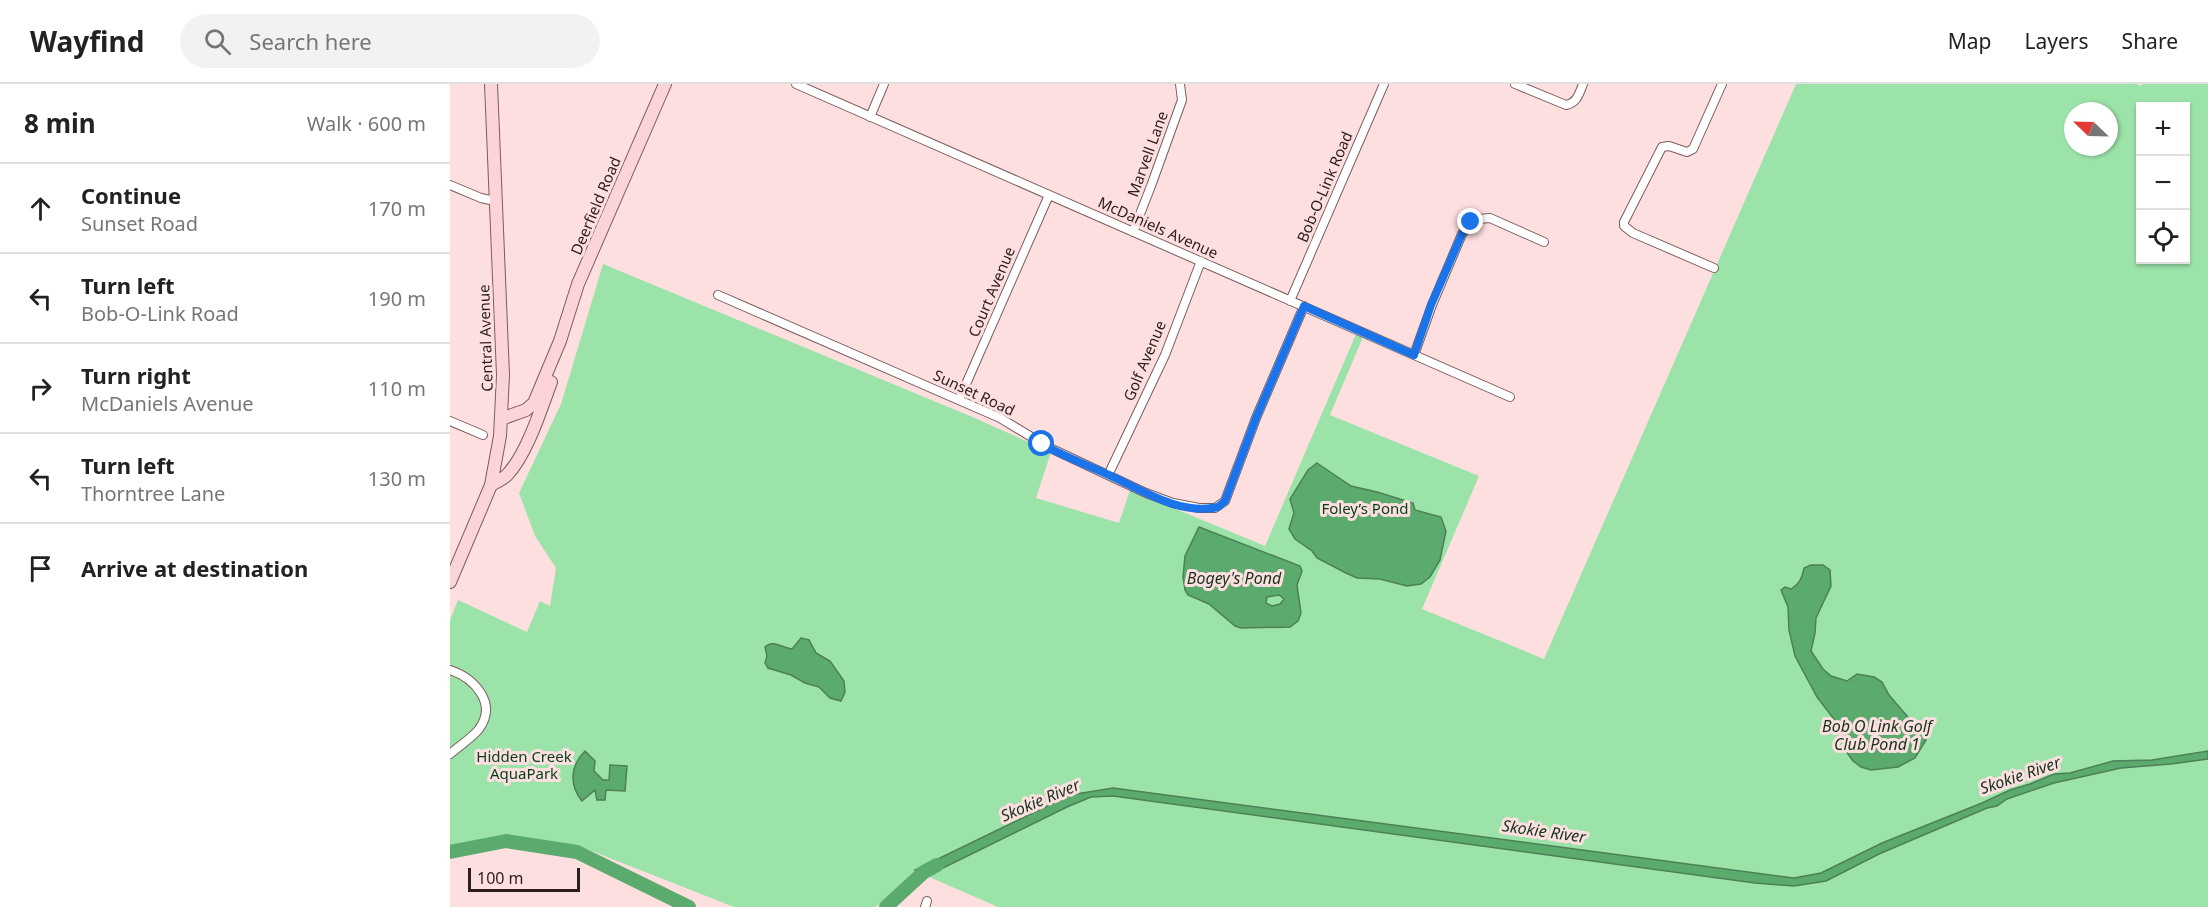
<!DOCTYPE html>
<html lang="en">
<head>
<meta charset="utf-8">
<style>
  :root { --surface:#fff; --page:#f2f2f2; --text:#222; --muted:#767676; --line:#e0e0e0 }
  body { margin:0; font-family:"Noto Sans",sans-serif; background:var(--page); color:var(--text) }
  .controls { position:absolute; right:18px; top:18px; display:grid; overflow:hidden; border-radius:0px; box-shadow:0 2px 4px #0004 }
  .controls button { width:54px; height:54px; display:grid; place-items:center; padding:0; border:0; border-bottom:2px solid var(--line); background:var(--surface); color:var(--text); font:30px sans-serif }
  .compass { position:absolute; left:1614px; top:18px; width:54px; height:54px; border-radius:50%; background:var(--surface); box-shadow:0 2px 4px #0004; rotate:293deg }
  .scale { position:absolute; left:18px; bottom:15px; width:112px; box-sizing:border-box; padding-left:6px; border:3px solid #2b1d1e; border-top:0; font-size:16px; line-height:21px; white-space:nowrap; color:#2b1d1e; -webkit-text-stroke:4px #fedfe0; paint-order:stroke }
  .stop { position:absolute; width:18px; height:18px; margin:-14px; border:4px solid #1a73e8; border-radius:50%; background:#fff }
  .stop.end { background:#1a73e8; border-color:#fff; box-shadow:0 2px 6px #0008 }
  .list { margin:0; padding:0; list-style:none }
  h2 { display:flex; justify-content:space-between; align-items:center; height:78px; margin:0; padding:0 24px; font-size:26px }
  h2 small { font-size:20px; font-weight:400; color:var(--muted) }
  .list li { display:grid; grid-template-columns:39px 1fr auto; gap:18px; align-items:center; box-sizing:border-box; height:90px; padding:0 24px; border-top:2px solid var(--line) }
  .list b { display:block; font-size:22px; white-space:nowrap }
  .list p { margin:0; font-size:20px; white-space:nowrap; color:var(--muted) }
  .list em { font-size:20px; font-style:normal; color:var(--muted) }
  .icon { flex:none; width:33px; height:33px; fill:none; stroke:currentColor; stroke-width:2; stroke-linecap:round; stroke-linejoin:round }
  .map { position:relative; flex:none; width:1758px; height:823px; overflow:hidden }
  header { display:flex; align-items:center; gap:36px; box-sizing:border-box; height:84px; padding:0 30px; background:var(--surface); border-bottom:2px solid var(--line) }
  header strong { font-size:28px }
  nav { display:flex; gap:33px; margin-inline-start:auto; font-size:21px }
  .search { width:420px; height:54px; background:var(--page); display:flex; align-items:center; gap:15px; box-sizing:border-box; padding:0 21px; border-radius:33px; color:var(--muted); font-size:22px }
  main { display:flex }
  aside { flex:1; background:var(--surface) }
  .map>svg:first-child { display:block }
</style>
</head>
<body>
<header>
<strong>Wayfind</strong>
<div class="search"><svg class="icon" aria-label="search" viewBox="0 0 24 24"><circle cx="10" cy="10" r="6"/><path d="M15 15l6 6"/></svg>Search here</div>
<nav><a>Map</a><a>Layers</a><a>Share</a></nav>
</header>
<main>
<aside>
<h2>8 min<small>Walk · 600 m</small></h2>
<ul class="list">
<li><svg class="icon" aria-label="ahead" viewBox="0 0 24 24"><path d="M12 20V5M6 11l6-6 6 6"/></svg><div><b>Continue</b><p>Sunset Road</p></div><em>170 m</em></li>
<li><svg class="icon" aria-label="left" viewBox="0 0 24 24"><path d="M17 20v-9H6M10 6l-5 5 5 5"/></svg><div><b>Turn left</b><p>Bob-O-Link Road</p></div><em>190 m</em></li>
<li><svg class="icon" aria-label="right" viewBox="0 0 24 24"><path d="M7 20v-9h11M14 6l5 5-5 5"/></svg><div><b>Turn right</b><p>McDaniels Avenue</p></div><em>110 m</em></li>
<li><svg class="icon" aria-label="left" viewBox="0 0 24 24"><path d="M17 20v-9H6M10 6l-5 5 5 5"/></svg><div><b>Turn left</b><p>Thorntree Lane</p></div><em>130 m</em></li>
<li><svg class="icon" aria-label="arrive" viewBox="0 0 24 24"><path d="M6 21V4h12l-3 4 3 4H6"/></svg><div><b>Arrive at destination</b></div></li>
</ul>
</aside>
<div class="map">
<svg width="1758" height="823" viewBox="0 0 1758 823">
  <rect width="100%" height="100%" fill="#fedfe0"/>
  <!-- green -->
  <path fill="#9ce3aa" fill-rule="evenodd" d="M 1346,0 L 1687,0 L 1691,2 L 1692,0 L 1758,0 L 1758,823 L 548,823 L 477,792 L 425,823 L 284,823 L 129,762 L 57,752 L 0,761 L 0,536 L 8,516 L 77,548 L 90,517 L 100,522 L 106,484 L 85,452 L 69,409 L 111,320 L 153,180 L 520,332 L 601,368 L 586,414 L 669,439 L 680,406 L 815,462 L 906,250 L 913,253 L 880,331 L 1029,392 L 972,525 L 1094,575 ZM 1690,22 L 1736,22 L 1736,176 L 1690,176 ZM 1623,27 L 1659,27 L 1659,63 L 1623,63 Z"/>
  <!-- water -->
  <path fill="#5baa6e" stroke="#4d8056" stroke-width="1.5" fill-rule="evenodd" d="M 867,379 L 901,402 L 927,408 L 963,419 L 965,426 L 991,433 L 996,447 L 990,476 L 980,493 L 971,500 L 957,502 L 930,495 L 907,494 L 896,489 L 867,474 L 862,467 L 845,455 L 839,445 L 844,429 L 840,415 L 858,386 Z
    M 749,443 L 850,482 L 852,487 L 847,501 L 851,529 L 848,537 L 840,543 L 791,544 L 785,542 L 759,520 L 738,511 L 735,506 L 733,493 L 735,472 ZM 829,511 L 834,515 L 830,520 L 822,522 L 816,519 L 817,513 Z
    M 1361,481 L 1373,481 L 1380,486 L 1381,502 L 1366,534 L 1365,549 L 1361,567 L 1373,585 L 1381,592 L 1397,597 L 1407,590 L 1424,593 L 1432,598 L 1439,611 L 1463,639 L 1476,649 L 1476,656 L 1465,674 L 1448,683 L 1421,686 L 1411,683 L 1403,677 L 1395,666 L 1387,639 L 1367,613 L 1345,572 L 1339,546 L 1338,523 L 1331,506 L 1335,503 L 1341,505 C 1350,499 1352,494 1354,484 Z
    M 351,554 L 359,556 L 366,569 L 380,577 L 394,597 L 395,608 L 391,617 L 380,614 L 369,603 L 355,599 L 341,591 L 318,584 L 315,579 L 317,572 L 315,563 C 323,555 332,564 342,565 Z
    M 135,667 L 145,677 L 144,687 L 153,696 L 159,696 L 160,681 L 177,682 L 175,707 L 156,706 L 155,716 L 147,716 L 145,706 L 132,717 C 119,701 120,682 135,667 Z
    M 1758,667 L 1758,675 L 1721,680 L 1671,684 L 1604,699 L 1557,715 L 1547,722 L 1537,724 L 1429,770 L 1376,797 L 1344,802 L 1305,799 L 663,712 L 641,713 L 617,723 L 477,792 L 465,786 L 620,711 L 663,704 L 1344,794 L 1371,789 L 1432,759 L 1532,719 L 1560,706 L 1580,700 L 1604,690 L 1620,689 L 1663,677 L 1702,676 Z"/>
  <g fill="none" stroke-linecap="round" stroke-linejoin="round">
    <!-- river -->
    <path stroke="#5baa6e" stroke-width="14" d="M 0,768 L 56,757 L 127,768 L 239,823
      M 436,823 L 474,788 L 487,781"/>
    <defs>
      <path id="street" d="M 346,0 L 1060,313
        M 1065,0 L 1116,21 C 1127,19 1129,10 1133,0
        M 420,33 L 434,0
        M 0,101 L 31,114 L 45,117
        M 683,148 L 701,102 L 732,16 L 730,0
        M 1264,184 L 1183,149 L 1174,142 L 1174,138 L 1212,63 L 1219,62 L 1237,68 L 1243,65 L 1272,0
        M 268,211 L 550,334 L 598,363 L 696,409 L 723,419 L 749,424 L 765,424 L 775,417 L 806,334 L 854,222
        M 840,217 L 934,0
        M 964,271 L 982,221 L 1012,150 L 1021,139 L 1029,135 L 1040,134 L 1094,158
        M 509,316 L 599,111
        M 0,337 L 33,351
        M 661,385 L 715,271 L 751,177
        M 0,586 C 24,594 48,619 29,645 C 22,654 9,662 0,670
        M 475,823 L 477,817"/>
      <path id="secondary" d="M 51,335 L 76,326 L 84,319 L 110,257 L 128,200 L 215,0
        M 41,401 C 46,398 53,395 57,391 C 77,370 91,325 101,298
        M 0,498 L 41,401 L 50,352 L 53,291 L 41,0"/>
    </defs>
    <!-- street casing -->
    <use href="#street" stroke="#7c5c5c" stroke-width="10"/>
    <!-- secondary casing -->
    <use href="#secondary" stroke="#7c5c5c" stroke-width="14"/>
    <!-- street -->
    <use href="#street" stroke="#fff" stroke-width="8"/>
    <!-- secondary -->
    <use href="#secondary" stroke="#fbd4d7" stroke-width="12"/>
  </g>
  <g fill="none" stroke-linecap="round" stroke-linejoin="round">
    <!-- route -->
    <path stroke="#1a73e8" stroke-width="8" d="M 592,360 C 613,372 637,381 659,391 C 692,406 730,432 768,423 L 775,417 L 806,334 L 854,222 L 964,271 L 981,221 L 1012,150 L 1021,138"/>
  </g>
  <g text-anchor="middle" stroke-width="6" stroke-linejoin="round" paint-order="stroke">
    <!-- street labels -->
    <g font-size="15" fill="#2b1d1e" stroke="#fedfe0">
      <text transform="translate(698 70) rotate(-70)" y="5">Marvell Lane</text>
      <text transform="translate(875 103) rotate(-67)" y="5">Bob-O-Link Road</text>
      <text transform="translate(146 122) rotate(-67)" y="5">Deerfield Road</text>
      <text transform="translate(708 144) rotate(24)" y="5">McDaniels Avenue</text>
      <text transform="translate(542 208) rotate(-67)" y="5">Court Avenue</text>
      <text transform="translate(36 254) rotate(-92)" y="5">Central Avenue</text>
      <text transform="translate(695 277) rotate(-67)" y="5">Golf Avenue</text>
      <text transform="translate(524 309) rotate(25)" y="5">Sunset Road</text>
    </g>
    <!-- park labels -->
    <g font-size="15" fill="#003f18" stroke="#fedfe0">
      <text x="915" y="430">Foley’s Pond</text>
      <text x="74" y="678">Hidden Creek<tspan x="74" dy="17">AquaPark</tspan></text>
    </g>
    <!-- water labels -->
    <g font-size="16" font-style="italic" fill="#13341c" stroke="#fedfe0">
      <text x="784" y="500">Bogey's Pond</text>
      <text x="1427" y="648">Bob O Link Golf<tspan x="1427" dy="18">Club Pond 1</tspan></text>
      <text transform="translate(1570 691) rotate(-19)" y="6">Skokie River</text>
      <text transform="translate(590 716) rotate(-23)" y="6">Skokie River</text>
      <text transform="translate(1094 747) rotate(8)" y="6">Skokie River</text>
    </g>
  </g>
</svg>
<div class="controls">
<button>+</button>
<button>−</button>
<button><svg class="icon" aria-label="locate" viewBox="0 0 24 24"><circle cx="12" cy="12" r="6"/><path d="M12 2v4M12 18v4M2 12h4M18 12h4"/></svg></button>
</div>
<svg class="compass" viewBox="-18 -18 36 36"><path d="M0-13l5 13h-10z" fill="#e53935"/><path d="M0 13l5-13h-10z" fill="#767676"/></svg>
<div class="scale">100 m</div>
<div class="stop" style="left:592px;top:360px"></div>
<div class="stop end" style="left:1021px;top:138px"></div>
</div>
</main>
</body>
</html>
